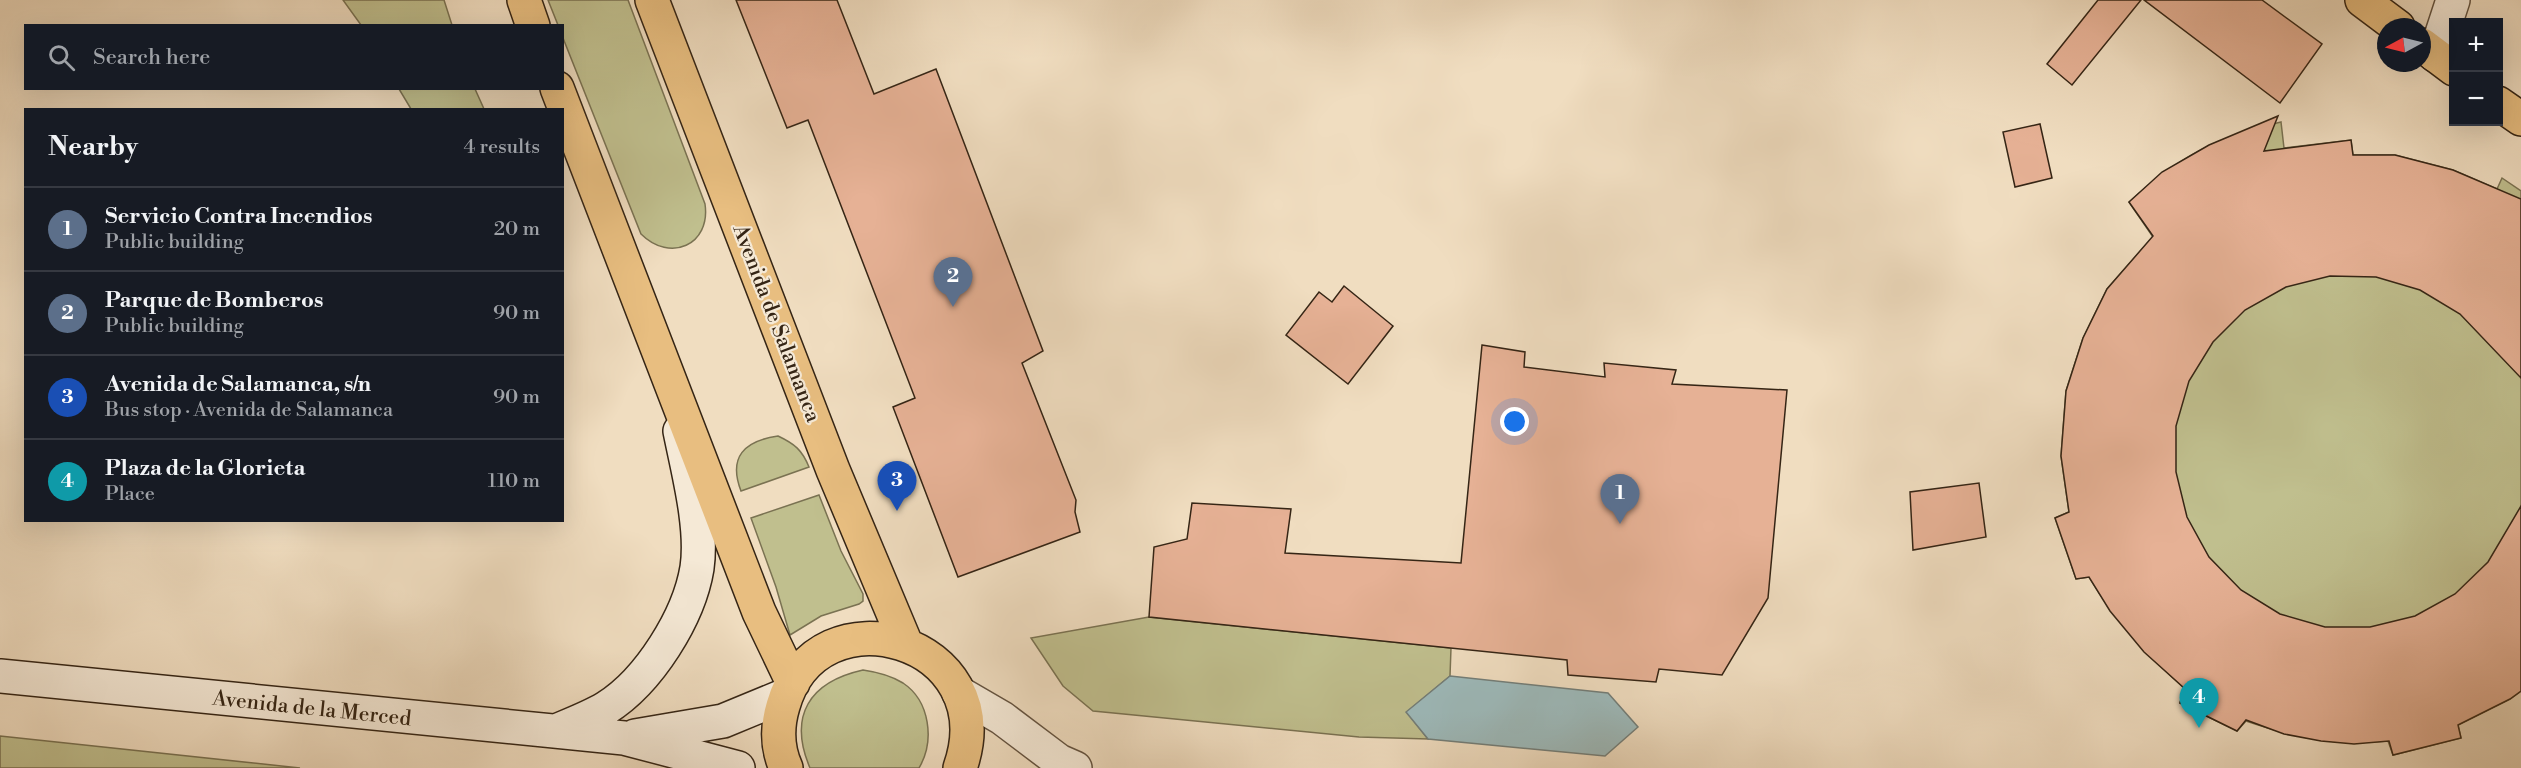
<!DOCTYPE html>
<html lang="en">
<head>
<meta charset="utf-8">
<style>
  :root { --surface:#171b24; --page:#242831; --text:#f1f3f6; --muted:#9ea1a6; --line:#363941; --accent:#0b8043 }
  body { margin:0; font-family:"Libre Bodoni",serif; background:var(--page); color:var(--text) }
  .controls { position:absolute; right:18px; top:18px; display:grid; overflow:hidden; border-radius:0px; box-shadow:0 6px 24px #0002 }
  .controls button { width:54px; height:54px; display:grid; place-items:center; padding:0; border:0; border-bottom:2px solid var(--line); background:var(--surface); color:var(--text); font:30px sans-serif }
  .compass { position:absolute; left:2377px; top:18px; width:54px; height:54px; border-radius:50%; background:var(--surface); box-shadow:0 6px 24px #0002; rotate:263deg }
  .you { position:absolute; left:1515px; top:422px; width:21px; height:21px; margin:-15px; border:4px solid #fff; border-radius:50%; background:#1a73e8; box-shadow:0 0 0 9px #1a73e833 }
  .badge { display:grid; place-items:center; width:39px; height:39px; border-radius:50%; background:var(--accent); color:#fff; font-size:20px; font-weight:700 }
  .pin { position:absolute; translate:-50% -50px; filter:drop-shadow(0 2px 3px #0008) }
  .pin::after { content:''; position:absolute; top:32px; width:21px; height:18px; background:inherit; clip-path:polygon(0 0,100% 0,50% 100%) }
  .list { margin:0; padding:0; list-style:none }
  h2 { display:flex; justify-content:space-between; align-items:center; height:78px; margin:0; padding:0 24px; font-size:26px }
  h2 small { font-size:20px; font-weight:400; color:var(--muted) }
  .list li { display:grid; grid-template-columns:39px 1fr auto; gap:18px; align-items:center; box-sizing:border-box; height:84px; padding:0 24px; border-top:2px solid var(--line) }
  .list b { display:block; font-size:22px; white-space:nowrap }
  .list p { margin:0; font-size:20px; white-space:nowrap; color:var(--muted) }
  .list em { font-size:20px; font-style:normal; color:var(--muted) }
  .icon { flex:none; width:33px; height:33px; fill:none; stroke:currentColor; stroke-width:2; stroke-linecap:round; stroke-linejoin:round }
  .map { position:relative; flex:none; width:2521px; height:768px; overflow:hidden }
  .search { position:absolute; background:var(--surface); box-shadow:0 6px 24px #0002; left:24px; top:24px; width:540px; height:66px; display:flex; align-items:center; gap:15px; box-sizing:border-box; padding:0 21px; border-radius:0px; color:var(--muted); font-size:22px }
  .panel { position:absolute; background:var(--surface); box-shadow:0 6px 24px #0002; left:24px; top:108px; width:540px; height:414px; border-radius:0px }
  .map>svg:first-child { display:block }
</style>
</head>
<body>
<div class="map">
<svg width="2521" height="768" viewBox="0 0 2521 768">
  <rect width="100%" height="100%" fill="#f0ddc0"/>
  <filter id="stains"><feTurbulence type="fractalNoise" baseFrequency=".00333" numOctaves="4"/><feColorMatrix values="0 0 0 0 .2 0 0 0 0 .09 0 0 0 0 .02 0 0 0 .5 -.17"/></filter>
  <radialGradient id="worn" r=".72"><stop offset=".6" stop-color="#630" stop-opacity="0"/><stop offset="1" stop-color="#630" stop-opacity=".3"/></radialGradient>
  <!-- green -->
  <path fill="#c0bf8e" stroke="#7a7252" stroke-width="1.5" d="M 343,0 L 444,0 L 452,25 L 361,25 Z
    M 548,0 L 628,0 L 705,204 C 711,245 670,263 641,234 L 563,38 L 562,26 L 558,25 Z
    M 399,89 L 475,89 L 484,109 L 411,109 Z
    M 2281,122 L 2284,148 L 2351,140 L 2353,155 L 2395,155 L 2453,170 L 2497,189 L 2502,178 L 2521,191 L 2521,691 L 2510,699 L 2458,725 L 2461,738 L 2393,755 L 2388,741 C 2335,746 2296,738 2246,721 L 2237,731 L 2180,703 L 2184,688 C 2144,652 2117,623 2089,577 L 2076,579 L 2055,518 L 2069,512 L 2061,456 L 2066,391 L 2083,338 L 2107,289 L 2153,237 L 2129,202 C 2179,157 2216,137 2281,122 Z
    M 778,436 C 795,444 802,450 809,467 L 741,491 C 728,457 744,441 778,436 Z
    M 819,495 L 841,551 L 863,594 L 863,601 L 859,604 L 821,616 L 790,635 L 776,587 L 751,518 Z
    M 1149,617 L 1451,648 L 1450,676 L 1407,712 L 1428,739 L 1359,737 L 1093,711 L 1063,686 L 1031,638 Z
    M 863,670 C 877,672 890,675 903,683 C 930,701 935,741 919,768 L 810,768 C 788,716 809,682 863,670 Z
    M 0,736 L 300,768 L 0,768 Z"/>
  <!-- water -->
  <path fill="#9dbabb" stroke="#737e79" stroke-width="1.5" d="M 1450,676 L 1608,693 L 1638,727 L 1605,756 L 1428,739 L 1406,712 Z"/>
  <!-- building -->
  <path fill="#e6b195" stroke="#352515" stroke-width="1.5" d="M 736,0 L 837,0 L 874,94 L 936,69 L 1043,351 L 1022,363 L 1076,500 L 1075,512 L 1080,532 L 958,577 L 893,407 L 915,398 L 808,120 L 787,128 Z
    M 2098,0 L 2141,0 L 2072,85 L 2047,64 Z
    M 2144,0 L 2262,0 L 2322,44 L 2280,103 Z
    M 2278,116 L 2264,151 L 2351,140 L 2353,155 L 2395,155 L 2453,170 L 2521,199 L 2521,378 L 2460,314 L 2420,290 L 2376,277 L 2330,276 L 2286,287 L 2245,310 L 2213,342 L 2189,381 L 2176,426 L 2176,472 L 2187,517 L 2209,557 L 2241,590 L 2280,614 L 2325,627 L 2370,627 L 2415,616 L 2455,594 L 2488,562 L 2521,506 L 2521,691 L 2510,699 L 2458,725 L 2461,738 L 2393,755 L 2389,741 L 2354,744 L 2321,741 L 2284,734 L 2246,720 L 2237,731 L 2180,703 L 2184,688 L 2144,652 L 2110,611 L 2089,577 L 2076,579 L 2055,518 L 2069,512 L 2061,456 L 2066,391 L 2083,338 L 2107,289 L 2153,236 L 2129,202 L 2162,172 L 2209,145 Z
    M 2040,124 L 2052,178 L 2015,187 L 2003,132 Z
    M 1344,286 L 1393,326 L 1348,384 L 1286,335 L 1319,292 L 1332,302 Z
    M 1482,345 L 1525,352 L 1524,367 L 1605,377 L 1604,363 L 1676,370 L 1672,384 L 1787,390 L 1768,598 L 1722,675 L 1659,669 L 1656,682 L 1568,675 L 1567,660 L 1149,617 L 1154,547 L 1187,539 L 1192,503 L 1291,509 L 1285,553 L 1461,563 Z
    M 1979,483 L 1986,537 L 1913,550 L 1910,492 Z"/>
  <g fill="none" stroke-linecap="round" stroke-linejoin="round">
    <defs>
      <path id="street" d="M 2435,55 L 2453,0
        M 959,693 L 1002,718 L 1059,761 L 1075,768"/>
      <path id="secondary" d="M 0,676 L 624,738 L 738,768
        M 556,731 C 573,724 591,717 606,708 C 649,681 689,617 697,568 C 703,527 688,471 680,431
        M 635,736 L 723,721 L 786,695"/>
      <path id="primary" d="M 524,0 L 533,26
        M 652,0 L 833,470 L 906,644
        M 557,88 L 759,612 L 793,683
        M 786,768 C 777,748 777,726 783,706 C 817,585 1005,640 960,768"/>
      <path id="highway" d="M 2362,0 L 2398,27
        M 2422,45 L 2454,69
        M 2498,103 L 2521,119"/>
    </defs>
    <!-- street casing -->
    <use href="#street" stroke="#645340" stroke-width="36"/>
    <!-- secondary casing -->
    <use href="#secondary" stroke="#352515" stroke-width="36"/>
    <!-- primary casing -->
    <use href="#primary" stroke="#352515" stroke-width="36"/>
    <!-- highway casing -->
    <use href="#highway" stroke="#352515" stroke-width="36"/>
    <!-- street -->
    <use href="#street" stroke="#f5e9d6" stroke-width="33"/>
    <!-- secondary -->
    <use href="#secondary" stroke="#f5e9d6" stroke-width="33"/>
    <!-- primary -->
    <use href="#primary" stroke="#e8be80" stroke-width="33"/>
    <!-- highway -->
    <use href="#highway" stroke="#e8be80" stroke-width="33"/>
  </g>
  <g text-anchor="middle" stroke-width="4.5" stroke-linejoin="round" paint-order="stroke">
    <!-- street labels -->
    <g font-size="21" fill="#352515" stroke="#f5e9d6">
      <text transform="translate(777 323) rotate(69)" y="7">Avenida de Salamanca</text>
      <text transform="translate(312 708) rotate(6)" y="7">Avenida de la Merced</text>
    </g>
  </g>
  <rect width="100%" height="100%" filter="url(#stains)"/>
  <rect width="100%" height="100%" fill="url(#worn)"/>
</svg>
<div class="controls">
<button>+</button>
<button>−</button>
</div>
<svg class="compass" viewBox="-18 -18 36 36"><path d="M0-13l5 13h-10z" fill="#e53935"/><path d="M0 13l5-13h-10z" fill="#9ea1a6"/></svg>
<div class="you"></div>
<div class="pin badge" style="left:1620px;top:524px;background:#5c6f8a">1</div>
<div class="pin badge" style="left:953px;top:307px;background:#5c6f8a">2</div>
<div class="pin badge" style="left:897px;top:511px;background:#1a4fb4">3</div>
<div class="pin badge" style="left:2199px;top:728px;background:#0f9aa8">4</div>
<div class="search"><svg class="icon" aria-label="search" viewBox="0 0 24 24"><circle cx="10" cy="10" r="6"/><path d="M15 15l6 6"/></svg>Search here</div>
<section class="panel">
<h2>Nearby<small>4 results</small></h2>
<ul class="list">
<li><span class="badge" style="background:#5c6f8a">1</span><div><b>Servicio Contra Incendios</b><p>Public building</p></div><em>20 m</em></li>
<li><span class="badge" style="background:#5c6f8a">2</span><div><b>Parque de Bomberos</b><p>Public building</p></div><em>90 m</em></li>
<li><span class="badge" style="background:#1a4fb4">3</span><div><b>Avenida de Salamanca, s/n</b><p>Bus stop · Avenida de Salamanca</p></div><em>90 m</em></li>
<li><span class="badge" style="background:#0f9aa8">4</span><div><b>Plaza de la Glorieta</b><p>Place</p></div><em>110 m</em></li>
</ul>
</section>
</div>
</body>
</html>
